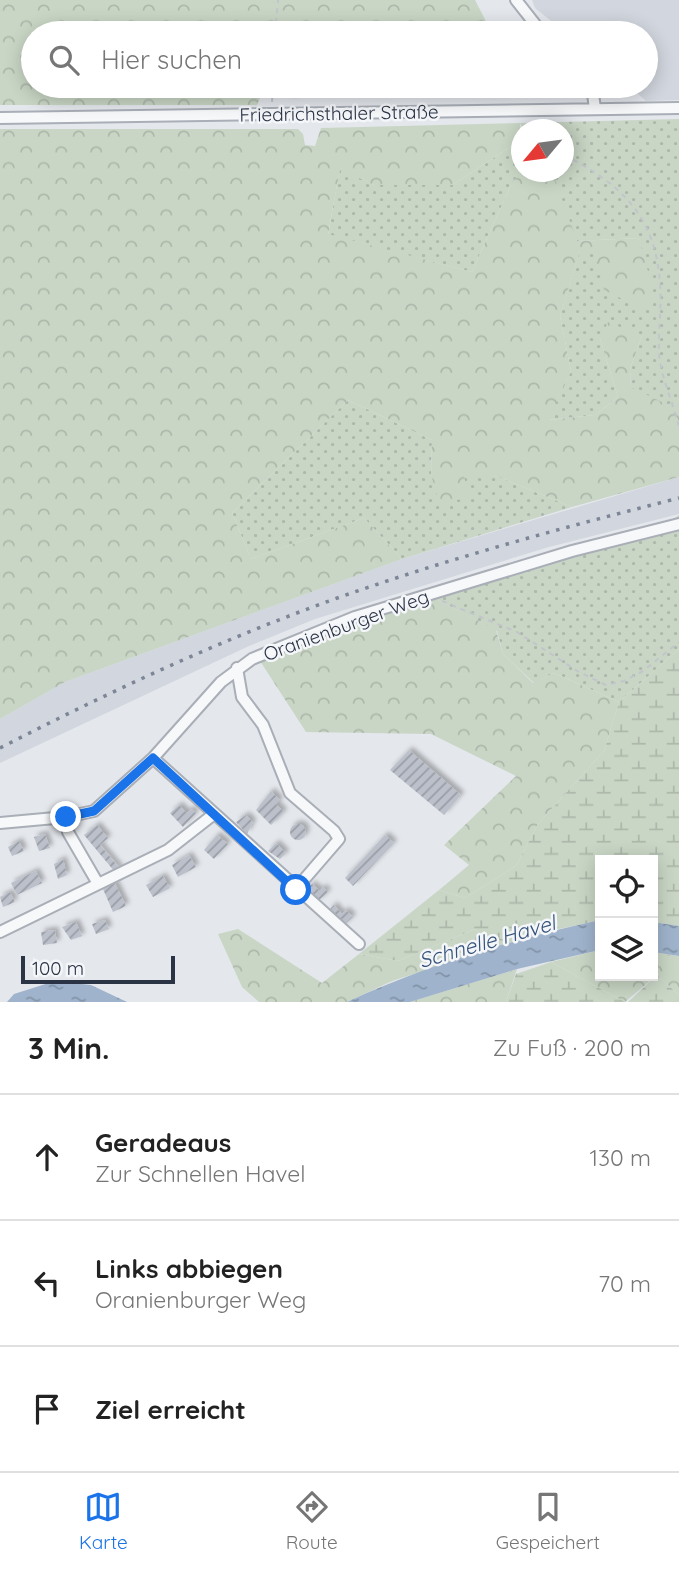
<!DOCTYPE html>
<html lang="de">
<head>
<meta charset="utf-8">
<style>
  :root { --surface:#fff; --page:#f6f6f6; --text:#222; --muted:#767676; --line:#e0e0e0; --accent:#1a73e8 }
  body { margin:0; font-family:Quicksand,sans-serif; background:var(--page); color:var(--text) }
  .controls { position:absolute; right:21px; bottom:21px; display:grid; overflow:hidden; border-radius:0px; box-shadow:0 4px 18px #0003 }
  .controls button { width:63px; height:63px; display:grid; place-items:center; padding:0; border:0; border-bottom:2px solid var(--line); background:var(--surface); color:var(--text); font:35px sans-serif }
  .compass { position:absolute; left:511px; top:119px; width:63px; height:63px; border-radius:50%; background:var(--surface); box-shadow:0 4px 18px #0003; rotate:241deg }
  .scale { position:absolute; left:21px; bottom:18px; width:154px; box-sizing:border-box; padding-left:7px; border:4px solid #2b3445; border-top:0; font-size:19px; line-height:24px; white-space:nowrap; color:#2b3445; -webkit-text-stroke:5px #f4f6f9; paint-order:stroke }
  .stop { position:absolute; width:21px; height:21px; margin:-16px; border:5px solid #1a73e8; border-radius:50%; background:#fff }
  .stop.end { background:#1a73e8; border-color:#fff; box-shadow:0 2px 7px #0008 }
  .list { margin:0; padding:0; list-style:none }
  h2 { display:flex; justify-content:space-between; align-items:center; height:91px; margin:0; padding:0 28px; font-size:30px }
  h2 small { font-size:23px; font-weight:400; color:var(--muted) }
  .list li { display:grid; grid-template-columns:46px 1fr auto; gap:21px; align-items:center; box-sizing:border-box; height:126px; padding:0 28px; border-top:2px solid var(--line) }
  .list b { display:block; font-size:26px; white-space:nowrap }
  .list p { margin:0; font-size:23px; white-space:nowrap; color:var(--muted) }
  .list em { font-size:23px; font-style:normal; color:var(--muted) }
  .icon { flex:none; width:38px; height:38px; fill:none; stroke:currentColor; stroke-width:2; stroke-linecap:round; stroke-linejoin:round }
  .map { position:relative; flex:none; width:679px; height:1002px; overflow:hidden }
  .search { position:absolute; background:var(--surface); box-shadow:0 4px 18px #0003; left:21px; right:21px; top:21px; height:77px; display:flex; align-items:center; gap:18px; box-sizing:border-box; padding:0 24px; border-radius:38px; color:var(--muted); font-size:26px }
  .sheet { height:469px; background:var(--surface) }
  nav { display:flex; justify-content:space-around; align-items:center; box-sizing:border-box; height:98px; border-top:2px solid var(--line); background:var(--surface); font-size:19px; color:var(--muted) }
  nav a { display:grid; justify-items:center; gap:4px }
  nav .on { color:var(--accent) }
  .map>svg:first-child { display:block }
</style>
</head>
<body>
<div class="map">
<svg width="679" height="1002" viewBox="0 0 679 1002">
  <defs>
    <pattern id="green-dots" width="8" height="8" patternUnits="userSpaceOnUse" patternTransform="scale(1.75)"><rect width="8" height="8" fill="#c9d6c5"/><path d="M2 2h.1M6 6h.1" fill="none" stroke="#adb8ab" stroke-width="1.8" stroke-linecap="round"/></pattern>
    <pattern id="forest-crowns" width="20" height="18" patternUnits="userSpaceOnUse" patternTransform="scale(1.75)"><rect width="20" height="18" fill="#c9d6c5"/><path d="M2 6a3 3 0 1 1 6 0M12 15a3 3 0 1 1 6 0" fill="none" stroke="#adb8ab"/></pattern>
    <pattern id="wetland-marsh" width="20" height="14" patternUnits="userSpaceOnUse" patternTransform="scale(1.75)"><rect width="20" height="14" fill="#c9d6c5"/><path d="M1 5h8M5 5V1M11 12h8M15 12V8" fill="none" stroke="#adb8ab"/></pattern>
    <pattern id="water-ripples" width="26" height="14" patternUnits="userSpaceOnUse" patternTransform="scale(1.75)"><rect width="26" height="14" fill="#9fb4cc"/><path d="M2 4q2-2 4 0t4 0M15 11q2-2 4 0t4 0" fill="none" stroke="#8293a7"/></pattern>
    <pattern id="building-hatch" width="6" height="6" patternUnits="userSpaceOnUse" patternTransform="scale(1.75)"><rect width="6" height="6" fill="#bbc0ca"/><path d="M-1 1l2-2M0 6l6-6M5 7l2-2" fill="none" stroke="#989da6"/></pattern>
    <filter id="shadow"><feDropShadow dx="3.5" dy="-3.5" stdDeviation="2" flood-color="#0004"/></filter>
  </defs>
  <rect width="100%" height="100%" fill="#e4e7ec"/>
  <!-- built -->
  <path fill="#d2d6de" d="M 532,0 L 679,0 L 679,100 L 646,101 L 629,86 L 646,86 L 646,33 L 566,33 L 535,8 Z
    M 679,477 L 679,514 L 549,547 L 315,619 L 249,646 L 0,763 L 0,719 L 65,682 L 402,559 Z"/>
  <!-- green -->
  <path fill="url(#green-dots)" d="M 679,119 L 679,399 L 672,408 L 631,388 L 630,369 L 642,336 L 600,339 L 618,397 L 595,415 L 548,420 L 571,371 L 560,316 L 580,250 L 640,246 L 639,238 L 577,241 L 514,178 L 472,272 L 328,235 L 340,168 L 374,185 L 452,185 L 521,140 L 522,172 L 564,172 L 564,130 L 523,129 L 520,123 Z
    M 348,400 L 432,440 L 431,474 L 494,475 L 572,507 L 402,559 L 364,518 L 251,559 L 232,513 Z
    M 679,515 L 679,649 L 619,702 L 554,673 L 534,683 L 503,654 L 497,631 L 428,595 L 651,535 Z"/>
  <!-- forest -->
  <path fill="url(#forest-crowns)" d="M 0,0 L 475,0 L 492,33 L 33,33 L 33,86 L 370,86 C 341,95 315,99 284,98 L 279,93 L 262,93 L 257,105 L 0,105 Z
    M 520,123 L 521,140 L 452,185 L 374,185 L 340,169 L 328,234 L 472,272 L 514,178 L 553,174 L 577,241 L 639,238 L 653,290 L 645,310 L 604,290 L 596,251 L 580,251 L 560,316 L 571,371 L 549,420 L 595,415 L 618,397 L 600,339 L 608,322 L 642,336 L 630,369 L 631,387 L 672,407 L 679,399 L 679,477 L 572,507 L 494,475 L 464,475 L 468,498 L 439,503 L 431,474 L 432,440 L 348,400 L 232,513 L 251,559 L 364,518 L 402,559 L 65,682 L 0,719 L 0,129 L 298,129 L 303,134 L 305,145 L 315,146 L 321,128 Z
    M 428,595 L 496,630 L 503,654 L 533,683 L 554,673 L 619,702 L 604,751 L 538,824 L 516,866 L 465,898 L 439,890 L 469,865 L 444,845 L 516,776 L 431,734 L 306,732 L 260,661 Z
    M 238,929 L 322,983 L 359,954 L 398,961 L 475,929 L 494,948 L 392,981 L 347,1002 L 259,1002 L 242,987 L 218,934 Z
    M 600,950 L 600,976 L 653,976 L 653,952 L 679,956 L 679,995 L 657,975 L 625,1002 L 551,962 Z
    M 517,969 L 506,1002 L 410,1002 Z"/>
  <!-- wetland -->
  <path fill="url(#wetland-marsh)" d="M 679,649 L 679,926 L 653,922 L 653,860 L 600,860 L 600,920 L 537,934 L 494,948 L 475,929 L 398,961 L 359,954 L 439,890 L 465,898 L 516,866 L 538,824 L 604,751 L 619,702 Z
    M 551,962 L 625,1002 L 506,1002 L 516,974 Z
    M 657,975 L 679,995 L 679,1002 L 628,1002 Z"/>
  <!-- water -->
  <path fill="url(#water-ripples)" d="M 600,920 L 600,950 L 517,969 L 410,1002 L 347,1002 C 427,965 514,939 600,920 Z
    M 653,922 L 679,926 L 679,956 L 653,952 Z
    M 55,981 L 91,985 L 127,1002 L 7,1002 L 14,994 Z"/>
  <!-- building -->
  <path fill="url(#building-hatch)" filter="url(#shadow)" d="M 409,750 L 461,795 L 444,815 L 390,770 Z
    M 271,791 L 280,800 L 276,804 L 284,812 L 271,825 L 256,810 Z
    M 179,805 L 187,813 L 191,809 L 196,813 L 183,827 L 170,813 Z
    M 246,815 L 253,822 L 247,834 L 236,822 Z
    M290 832a8 8 0 1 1 16 0a8 8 0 1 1-16 0Z
    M 97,825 L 108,838 L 100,845 L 121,870 L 115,872 L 84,835 Z
    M 45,834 L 50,848 L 39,851 L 34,837 Z
    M 217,835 L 228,844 L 214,859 L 204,850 Z
    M 385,835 L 394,843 L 353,886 L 345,878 Z
    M 19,841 L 24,851 L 12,856 L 8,847 Z
    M 276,843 L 286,853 L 280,859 L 268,851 Z
    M 189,855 L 196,867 L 178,877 L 172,865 Z
    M 63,859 L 67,875 L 58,879 L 54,864 Z
    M 36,871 L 42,883 L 17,895 L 11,883 Z
    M 163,876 L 170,888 L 153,897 L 146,885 Z
    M 115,883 L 126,906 L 113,912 L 103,889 Z
    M 312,884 L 320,891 L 323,887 L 328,892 L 317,902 L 306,890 Z
    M 10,892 L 15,902 L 3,907 L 0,897 Z
    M 334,905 L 342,914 L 346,910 L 353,917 L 342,927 L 328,911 Z
    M 105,920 L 109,929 L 96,934 L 92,924 Z
    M 76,922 L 82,936 L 71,940 L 62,927 Z
    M 55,930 L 57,943 L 43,945 L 41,932 Z"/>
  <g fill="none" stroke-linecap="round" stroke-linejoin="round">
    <defs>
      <path id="minor" d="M 516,0 L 542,33
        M 592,86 L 595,109
        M 0,118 L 679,108
        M 237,668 L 242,697 L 263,725 L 290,793 L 334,831 L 339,839 L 295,890
        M 153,758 L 359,944
        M 66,817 L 68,832 L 97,882
        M 0,823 L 66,817 L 94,811 L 153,758 L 221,682 L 252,659 L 355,617 L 572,551 L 679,524
        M 0,932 L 168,850 L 214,814"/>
    </defs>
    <!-- minor casing -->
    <use href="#minor" stroke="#a9aeb7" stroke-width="14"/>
    <!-- path -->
    <path stroke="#c2c5cb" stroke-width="2" stroke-dasharray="5 5" stroke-linecap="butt" d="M 275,33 L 278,0
      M 272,102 L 273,86
      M 540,121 L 544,130
      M 564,155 C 621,184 656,216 660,284 C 662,307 658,330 659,354 C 661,377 673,403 679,426
      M 442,601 L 517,632 L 579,672 L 606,685 L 624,681 L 643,671 L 679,642"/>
    <!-- minor -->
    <use href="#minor" stroke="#f7f8fa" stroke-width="10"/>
    <!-- rail -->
    <path stroke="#7d8696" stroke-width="3.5" stroke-dasharray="3.5 7" stroke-linecap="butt" d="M 0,748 C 107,693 216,642 329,601 C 443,560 561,528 679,498"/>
  </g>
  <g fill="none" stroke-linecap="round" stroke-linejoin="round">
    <!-- route -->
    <path stroke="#1a73e8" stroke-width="9" d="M 66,817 L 94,811 L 153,758 L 296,890"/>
  </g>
  <g text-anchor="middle" stroke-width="5" stroke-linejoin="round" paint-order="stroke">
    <!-- street labels -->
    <g font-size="19" fill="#2b3445" stroke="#f4f6f9">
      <text transform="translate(339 113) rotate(-1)" y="7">Friedrichsthaler Straße</text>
      <text transform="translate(346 625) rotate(-20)" y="7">Oranienburger Weg</text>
    </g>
    <!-- water labels -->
    <g font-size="21" font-style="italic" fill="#34527a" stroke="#f4f6f9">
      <text transform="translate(487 942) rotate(-16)" y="7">Schnelle Havel</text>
    </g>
  </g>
</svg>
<div class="controls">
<button><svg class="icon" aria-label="locate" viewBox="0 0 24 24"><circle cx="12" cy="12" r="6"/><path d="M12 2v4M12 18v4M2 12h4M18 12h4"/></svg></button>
<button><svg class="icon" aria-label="layers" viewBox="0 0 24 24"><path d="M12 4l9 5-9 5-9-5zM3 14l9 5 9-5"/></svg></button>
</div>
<svg class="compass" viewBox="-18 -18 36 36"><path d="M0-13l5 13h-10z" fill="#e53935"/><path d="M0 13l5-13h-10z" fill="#767676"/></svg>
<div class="scale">100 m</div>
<div class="stop" style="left:296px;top:890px"></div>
<div class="stop end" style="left:66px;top:817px"></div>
<div class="search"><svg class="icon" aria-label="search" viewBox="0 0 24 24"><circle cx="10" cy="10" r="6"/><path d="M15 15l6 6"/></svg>Hier suchen</div>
</div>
<section class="sheet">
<h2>3 Min.<small>Zu Fuß · 200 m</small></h2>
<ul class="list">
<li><svg class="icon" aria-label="ahead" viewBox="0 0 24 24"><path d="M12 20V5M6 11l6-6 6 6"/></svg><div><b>Geradeaus</b><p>Zur Schnellen Havel</p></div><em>130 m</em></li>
<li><svg class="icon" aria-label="left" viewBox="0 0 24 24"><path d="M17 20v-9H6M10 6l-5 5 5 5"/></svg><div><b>Links abbiegen</b><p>Oranienburger Weg</p></div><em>70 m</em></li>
<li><svg class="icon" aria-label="arrive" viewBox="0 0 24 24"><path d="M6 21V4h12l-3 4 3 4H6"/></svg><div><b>Ziel erreicht</b></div></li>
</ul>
</section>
<nav>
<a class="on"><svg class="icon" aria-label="map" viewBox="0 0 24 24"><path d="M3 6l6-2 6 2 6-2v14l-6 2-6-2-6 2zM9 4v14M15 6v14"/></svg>Karte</a>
<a><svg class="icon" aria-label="directions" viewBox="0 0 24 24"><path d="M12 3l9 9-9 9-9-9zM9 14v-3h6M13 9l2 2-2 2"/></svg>Route</a>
<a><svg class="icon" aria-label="saved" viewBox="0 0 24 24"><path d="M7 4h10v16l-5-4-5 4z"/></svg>Gespeichert</a>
</nav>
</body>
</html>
